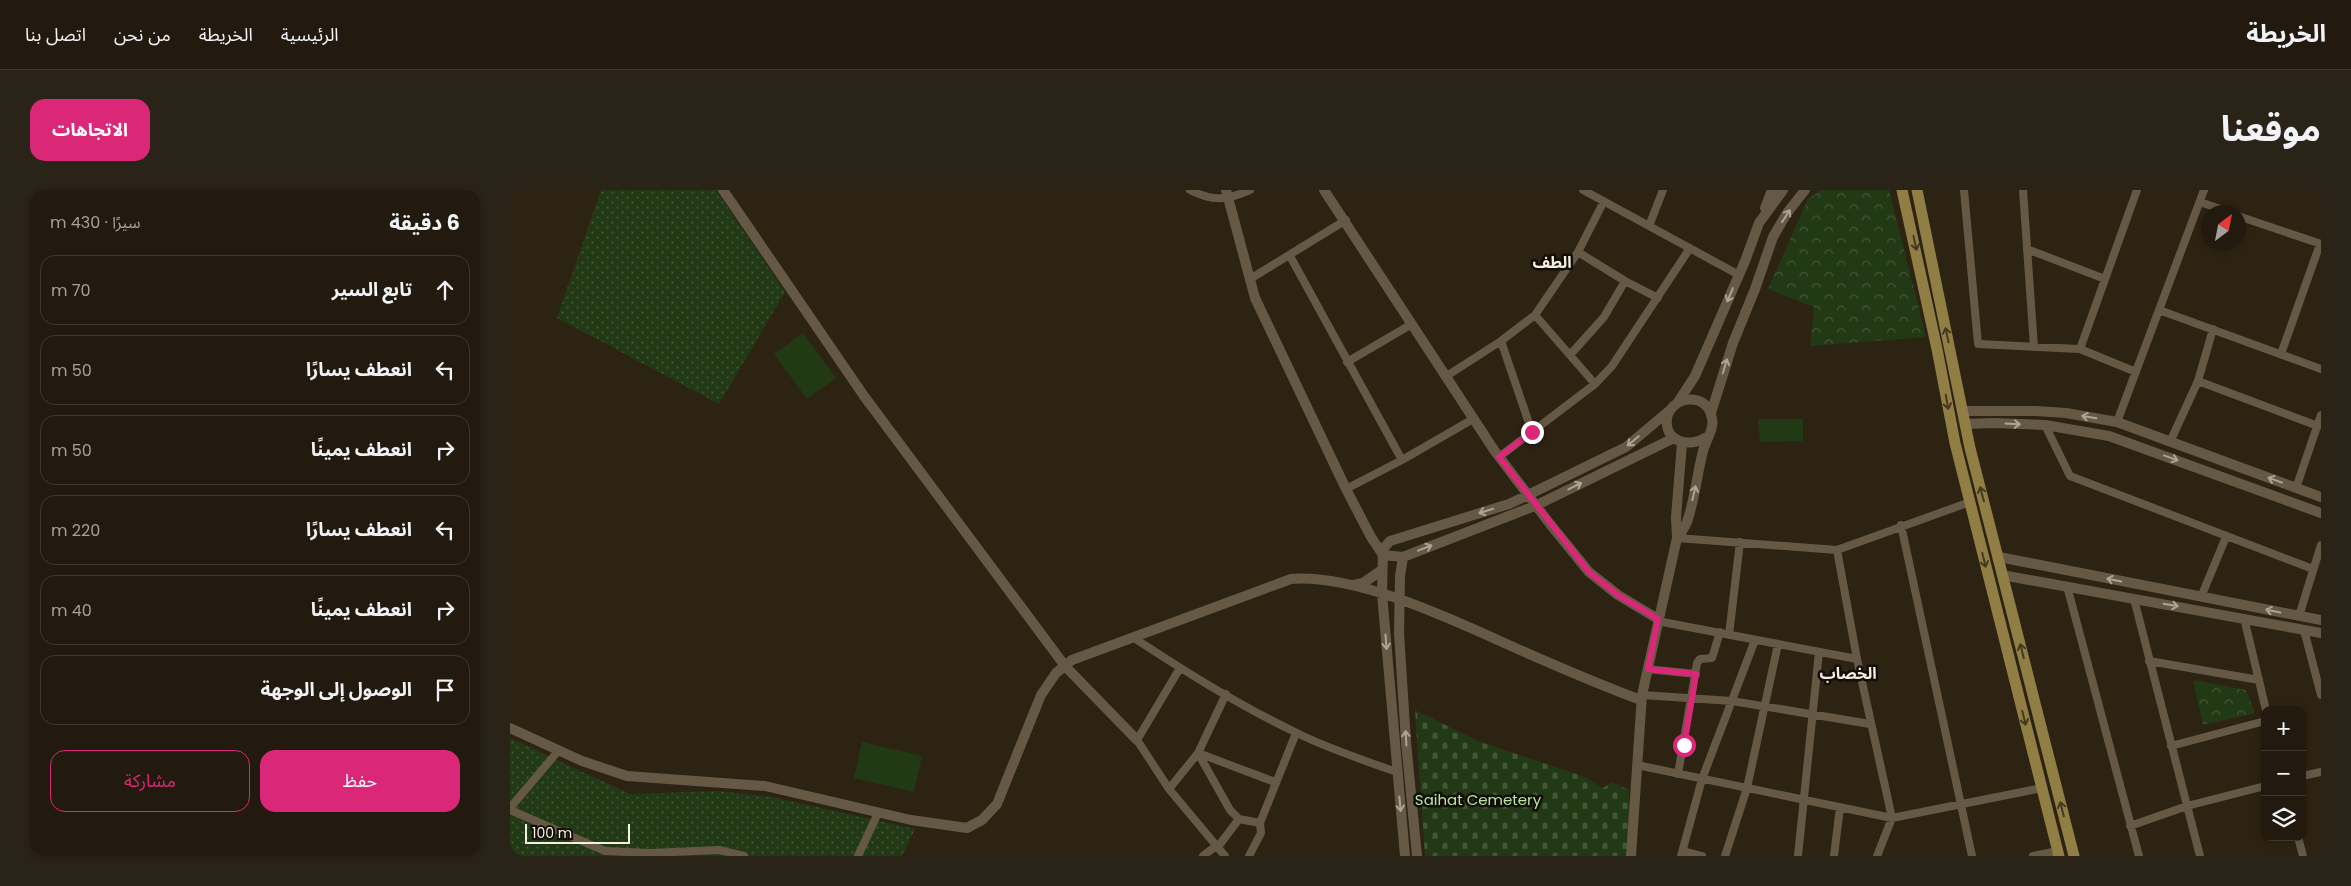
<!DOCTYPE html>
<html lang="ar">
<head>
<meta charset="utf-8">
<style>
  :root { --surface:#221a0e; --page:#2a2317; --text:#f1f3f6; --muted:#a2a19e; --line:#3f382e; --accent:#db2777 }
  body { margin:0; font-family:Poppins,"Noto Sans Arabic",sans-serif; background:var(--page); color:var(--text); direction:rtl }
  .controls { position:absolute; right:15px; bottom:15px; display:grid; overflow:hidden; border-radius:10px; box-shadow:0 2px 8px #0003 }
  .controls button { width:45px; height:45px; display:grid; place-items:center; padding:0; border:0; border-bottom:1px solid var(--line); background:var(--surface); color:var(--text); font:25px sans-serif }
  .compass { position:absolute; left:1691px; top:15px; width:45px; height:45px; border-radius:50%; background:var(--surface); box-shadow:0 2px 8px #0003; rotate:32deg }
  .scale { position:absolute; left:15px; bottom:12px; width:105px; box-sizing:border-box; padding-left:5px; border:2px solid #f4eee3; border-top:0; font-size:14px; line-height:18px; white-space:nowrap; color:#f4eee3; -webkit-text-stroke:4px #120d07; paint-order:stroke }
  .stop { position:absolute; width:15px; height:15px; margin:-11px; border:4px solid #db2777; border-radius:50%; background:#fff }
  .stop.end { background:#db2777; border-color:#fff; box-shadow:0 1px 5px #0008 }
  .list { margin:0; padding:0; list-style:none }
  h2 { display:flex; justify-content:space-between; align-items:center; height:65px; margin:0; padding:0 20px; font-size:21px }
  h2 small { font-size:16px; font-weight:400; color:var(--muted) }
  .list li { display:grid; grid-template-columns:32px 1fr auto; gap:15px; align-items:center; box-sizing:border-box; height:70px; margin:0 10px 10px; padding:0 10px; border:1px solid var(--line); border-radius:15px }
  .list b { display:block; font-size:19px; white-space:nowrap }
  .list em { font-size:16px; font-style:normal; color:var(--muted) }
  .actions { display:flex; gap:10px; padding:15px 20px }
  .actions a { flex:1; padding:11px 0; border:1px solid var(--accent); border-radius:15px; text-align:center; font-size:18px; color:var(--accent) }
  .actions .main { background:var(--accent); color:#fff }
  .icon { flex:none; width:28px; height:28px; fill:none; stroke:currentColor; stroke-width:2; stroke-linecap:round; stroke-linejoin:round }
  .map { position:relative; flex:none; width:1811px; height:666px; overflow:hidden; direction:ltr; border-radius:15px }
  header { display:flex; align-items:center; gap:30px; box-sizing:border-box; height:70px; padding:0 25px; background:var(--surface); border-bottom:1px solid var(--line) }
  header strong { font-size:24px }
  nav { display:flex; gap:28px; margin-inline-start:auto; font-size:18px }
  .intro { display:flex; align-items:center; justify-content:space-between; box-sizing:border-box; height:120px; padding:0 30px }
  h1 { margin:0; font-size:35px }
  .button { padding:12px 22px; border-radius:15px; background:var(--accent); color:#fff; font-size:18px; font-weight:700 }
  main { display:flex; gap:30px; padding:0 30px }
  aside { flex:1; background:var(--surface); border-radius:15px; box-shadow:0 2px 8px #0003 }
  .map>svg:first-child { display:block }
</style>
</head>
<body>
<header>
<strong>الخريطة</strong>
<nav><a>الرئيسية</a><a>الخريطة</a><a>من نحن</a><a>اتصل بنا</a></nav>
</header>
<div class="intro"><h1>موقعنا</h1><a class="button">الاتجاهات</a></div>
<main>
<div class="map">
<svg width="1811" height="666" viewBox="0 0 1811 666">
  <defs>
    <pattern id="grass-dots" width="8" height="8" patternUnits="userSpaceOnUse" patternTransform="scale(1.25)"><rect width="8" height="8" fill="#223916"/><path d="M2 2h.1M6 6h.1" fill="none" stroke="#435638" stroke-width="1.8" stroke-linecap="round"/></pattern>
    <pattern id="forest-crowns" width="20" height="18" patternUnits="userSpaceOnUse" patternTransform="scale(1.25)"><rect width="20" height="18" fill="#223916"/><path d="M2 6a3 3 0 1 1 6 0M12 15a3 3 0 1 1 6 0" fill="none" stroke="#435638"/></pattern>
    <pattern id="cemetery-stones" width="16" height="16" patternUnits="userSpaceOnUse" patternTransform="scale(1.25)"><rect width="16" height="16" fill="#223916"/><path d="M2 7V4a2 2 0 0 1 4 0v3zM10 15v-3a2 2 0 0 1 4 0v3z" fill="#435638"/></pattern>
  </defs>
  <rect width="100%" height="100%" fill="#2d2312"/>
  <!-- grass -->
  <path fill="url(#grass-dots)" d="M 91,0 L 206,0 L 275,102 L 209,214 L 47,128 Z
    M 0,548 L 120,604 L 209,601 L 262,607 L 405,639 L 392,666 L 0,666 Z"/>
  <!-- forest -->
  <path fill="url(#forest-crowns)" d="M 1311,0 L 1379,0 L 1416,147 L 1300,156 L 1304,117 L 1258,99 L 1298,9 Z
    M 1683,490 L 1736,500 L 1745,523 L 1693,535 Z"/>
  <!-- cemetery -->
  <path fill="url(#cemetery-stones)" d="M 905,520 L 968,551 L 1075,587 L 1093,598 L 1102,592 L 1119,600 L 1119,666 L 915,666 Z"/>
  <!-- garden -->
  <path fill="#223916" d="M 293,143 L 326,188 L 297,209 L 264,164 Z
    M 1248,229 L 1293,229 L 1293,251 L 1250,252 Z
    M 352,552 L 412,566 L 404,602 L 344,588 Z"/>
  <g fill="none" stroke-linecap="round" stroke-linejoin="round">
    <!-- street -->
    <path stroke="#655946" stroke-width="8" d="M 680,0 C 703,12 717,10 740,0
      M 1073,0 L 1229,85
      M 1454,0 L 1468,154 L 1570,159 L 1626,182
      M 1513,0 L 1524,157
      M 1690,12 L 1719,22
      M 1728,26 L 1811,54
      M 1139,36 L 1153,0
      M 1517,59 L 1595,89
      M 1068,62 L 1115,91 L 1148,108
      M 780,66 L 892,270
      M 740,89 L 836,30
      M 1649,120 L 1811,179
      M 1025,125 L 1085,194
      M 991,151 L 1022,242
      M 1570,159 L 1627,0
      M 1771,164 L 1810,54
      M 1060,165 L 1094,127 L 1115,91
      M 837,172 L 902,134
      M 935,187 L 991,151 L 1025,125 L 1068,62 L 1094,11
      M 1688,191 L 1808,236
      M 1607,232 L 1694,0
      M 1535,235 L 1560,286 L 1803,379
      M 1660,252 L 1688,191 L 1703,139
      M 989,267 L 1085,194 L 1102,176 L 1180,58
      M 1786,298 L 1811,225
      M 836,299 L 892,270 L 963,229
      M 1391,335 L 1462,666
      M 1167,348 L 1327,360 L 1460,312
      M 1327,360 L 1347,469 L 1382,628 L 1367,666
      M 1557,396 L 1629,666
      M 1691,407 L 1716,347
      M 1624,409 L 1690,666
      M 1789,426 L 1811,355
      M 1734,428 L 1756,520
      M 1147,431 L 1347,469
      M 1794,440 L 1811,505
      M 1219,445 L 1230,352
      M 624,448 C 676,482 730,516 787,543 C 819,559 853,570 887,582
      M 1639,471 L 1749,490
      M 670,478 L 627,550 L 659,599 L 715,666
      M 1137,479 L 1186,484
      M 1132,505 L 1222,511 L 1360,534
      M 1661,556 L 1755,531
      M 688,563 L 720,620 L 729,629 L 750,633 L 786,543
      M 688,563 L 765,592
      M 1127,575 L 1382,628 L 1532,598
      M 1168,584 L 1187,473 L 1190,469 L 1202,468 L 1210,442
      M 1792,586 L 1811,582
      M 659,599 L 688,563 L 716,504
      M 0,618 L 49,560
      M 0,620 L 95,661 L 140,663 L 209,660 L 234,666
      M 1620,636 L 1677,616 L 1755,596
      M 1788,647 L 1793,666
      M 707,658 L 729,629
      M 1173,661 L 1192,666
      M 348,666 L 368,623
      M 693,666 L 706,656
      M 739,666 L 751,643 L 750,633
      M 1171,666 L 1192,589 L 1245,450
      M 1215,666 L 1237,598 L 1268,454
      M 1288,666 L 1309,462
      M 1324,666 L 1330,617
      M 1523,666 L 1548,661"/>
    <!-- secondary -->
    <path stroke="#655946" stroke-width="10" d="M 213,0 L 354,206 L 555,476 L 627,550
      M 716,0 L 745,108 L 836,299 L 861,347 L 873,365 L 893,367
      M 814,0 L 984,260 L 1040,334 L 1079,382 L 1108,405 L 1148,429
      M 1255,18 L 1262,0
      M 1168,212 L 1185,186 L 1235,71 L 1249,33 L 1273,0
      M 1452,221 L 1526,221 L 1556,223 L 1607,232 L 1811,307
      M 1201,223 L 1223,153 L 1245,99 L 1263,47 L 1277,23 L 1295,0
      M 1455,234 L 1484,233 L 1535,235 L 1599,246 L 1811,323
      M 1167,348 C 1171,343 1175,337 1177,332 C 1185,309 1187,284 1193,261 C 1195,253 1201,244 1202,236 C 1203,233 1202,228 1201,225 C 1196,202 1161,206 1157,228 C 1154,253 1180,258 1197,247
      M 1489,367 L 1811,430
      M 1492,385 L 1811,443
      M 843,395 L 853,393 L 872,380
      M 0,538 L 72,571 L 117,586 L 255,596 L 401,630 L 457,638 L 472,630 L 487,614 L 531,505 L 546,483 L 562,470 L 781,389 C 847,384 941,429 1001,456 C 1044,475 1087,494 1131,510
      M 895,666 L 872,404 L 873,359 L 880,351 L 999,314 L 1018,305 L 1116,257 L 1160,220
      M 907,666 L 896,552 L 889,443 L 890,386 L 893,367 L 1027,315 L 1164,248
      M 1121,666 L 1132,505 L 1167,348 L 1166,327 L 1172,253"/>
    <!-- primary -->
    <path stroke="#907e44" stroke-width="11" d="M 1392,0 L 1427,159 L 1445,253 L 1549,666
      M 1407,0 L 1460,258 L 1564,666"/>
  </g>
  <!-- one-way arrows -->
  <defs><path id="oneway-shaft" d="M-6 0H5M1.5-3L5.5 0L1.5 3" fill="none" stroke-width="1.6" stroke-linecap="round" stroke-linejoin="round" transform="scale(1.25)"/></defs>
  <g stroke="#aca494">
    <use href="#oneway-shaft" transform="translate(1276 26) rotate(-57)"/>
    <use href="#oneway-shaft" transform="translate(1220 105) rotate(113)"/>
    <use href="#oneway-shaft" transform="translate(1215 176) rotate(-73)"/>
    <use href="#oneway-shaft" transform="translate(1579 227) rotate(-170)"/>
    <use href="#oneway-shaft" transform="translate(1503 234) rotate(3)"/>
    <use href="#oneway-shaft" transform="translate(1123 251) rotate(140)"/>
    <use href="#oneway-shaft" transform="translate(1661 268) rotate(20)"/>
    <use href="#oneway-shaft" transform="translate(1765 290) rotate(-160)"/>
    <use href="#oneway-shaft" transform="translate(1065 296) rotate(-26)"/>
    <use href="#oneway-shaft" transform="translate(1184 303) rotate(-77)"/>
    <use href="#oneway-shaft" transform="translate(976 321) rotate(163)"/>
    <use href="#oneway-shaft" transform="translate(915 358) rotate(-21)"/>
    <use href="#oneway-shaft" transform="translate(1604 390) rotate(-169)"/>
    <use href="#oneway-shaft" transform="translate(1661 415) rotate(10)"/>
    <use href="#oneway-shaft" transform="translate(1763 421) rotate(-169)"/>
    <use href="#oneway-shaft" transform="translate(876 452) rotate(86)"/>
    <use href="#oneway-shaft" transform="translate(896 548) rotate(-93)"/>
    <use href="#oneway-shaft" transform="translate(890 614) rotate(85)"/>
  </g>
  <g stroke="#443a1f">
    <use href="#oneway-shaft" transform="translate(1405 53) rotate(78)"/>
    <use href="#oneway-shaft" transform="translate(1437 145) rotate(-102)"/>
    <use href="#oneway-shaft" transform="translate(1437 212) rotate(80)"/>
    <use href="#oneway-shaft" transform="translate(1472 304) rotate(-105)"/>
    <use href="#oneway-shaft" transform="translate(1474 370) rotate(76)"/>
    <use href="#oneway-shaft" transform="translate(1512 461) rotate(-104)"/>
    <use href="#oneway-shaft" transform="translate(1514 528) rotate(76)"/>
    <use href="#oneway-shaft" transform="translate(1552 619) rotate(-104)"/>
  </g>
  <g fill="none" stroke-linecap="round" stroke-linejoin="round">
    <!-- route -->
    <path stroke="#db2777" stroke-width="6" d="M 1022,242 L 989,267 L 1079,382 L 1108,405 L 1148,429 L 1138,479 L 1186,484 L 1174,555"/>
  </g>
  <g text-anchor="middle" stroke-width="5" stroke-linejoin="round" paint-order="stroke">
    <!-- park labels -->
    <g font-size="15" fill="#b5e59e" stroke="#120d07">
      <text x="968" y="615">Saihat Cemetery</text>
    </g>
    <!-- neighbourhood labels -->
    <g font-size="16" font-weight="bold" fill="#f4eee3" stroke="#120d07">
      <text x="1042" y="78">الطف</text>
      <text x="1338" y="489">الخصاب</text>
    </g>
  </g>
</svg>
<div class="controls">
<button>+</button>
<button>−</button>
<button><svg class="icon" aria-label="layers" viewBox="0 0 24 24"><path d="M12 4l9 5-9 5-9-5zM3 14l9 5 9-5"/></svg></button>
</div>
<svg class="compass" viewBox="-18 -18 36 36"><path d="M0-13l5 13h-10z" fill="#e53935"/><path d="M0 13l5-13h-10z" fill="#a2a19e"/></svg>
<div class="scale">100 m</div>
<div class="stop" style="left:1174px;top:555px"></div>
<div class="stop end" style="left:1022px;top:242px"></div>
</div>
<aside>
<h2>6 دقيقة<small>سيرًا · 430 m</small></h2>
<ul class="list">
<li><svg class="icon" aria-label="ahead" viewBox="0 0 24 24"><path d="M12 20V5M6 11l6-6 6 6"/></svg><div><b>تابع السير</b></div><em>70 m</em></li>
<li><svg class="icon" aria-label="left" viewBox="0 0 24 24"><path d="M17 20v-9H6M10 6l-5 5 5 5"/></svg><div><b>انعطف يسارًا</b></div><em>50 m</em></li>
<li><svg class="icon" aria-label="right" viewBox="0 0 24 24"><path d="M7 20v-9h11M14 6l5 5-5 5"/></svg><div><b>انعطف يمينًا</b></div><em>50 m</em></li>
<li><svg class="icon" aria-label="left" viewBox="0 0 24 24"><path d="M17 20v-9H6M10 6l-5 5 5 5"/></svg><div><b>انعطف يسارًا</b></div><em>220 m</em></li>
<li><svg class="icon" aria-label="right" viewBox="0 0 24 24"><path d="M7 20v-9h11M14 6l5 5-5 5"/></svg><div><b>انعطف يمينًا</b></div><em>40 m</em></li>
<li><svg class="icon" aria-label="arrive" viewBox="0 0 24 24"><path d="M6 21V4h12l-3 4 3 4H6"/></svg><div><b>الوصول إلى الوجهة</b></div></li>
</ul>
<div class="actions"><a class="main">حفظ</a><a>مشاركة</a></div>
</aside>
</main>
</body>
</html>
